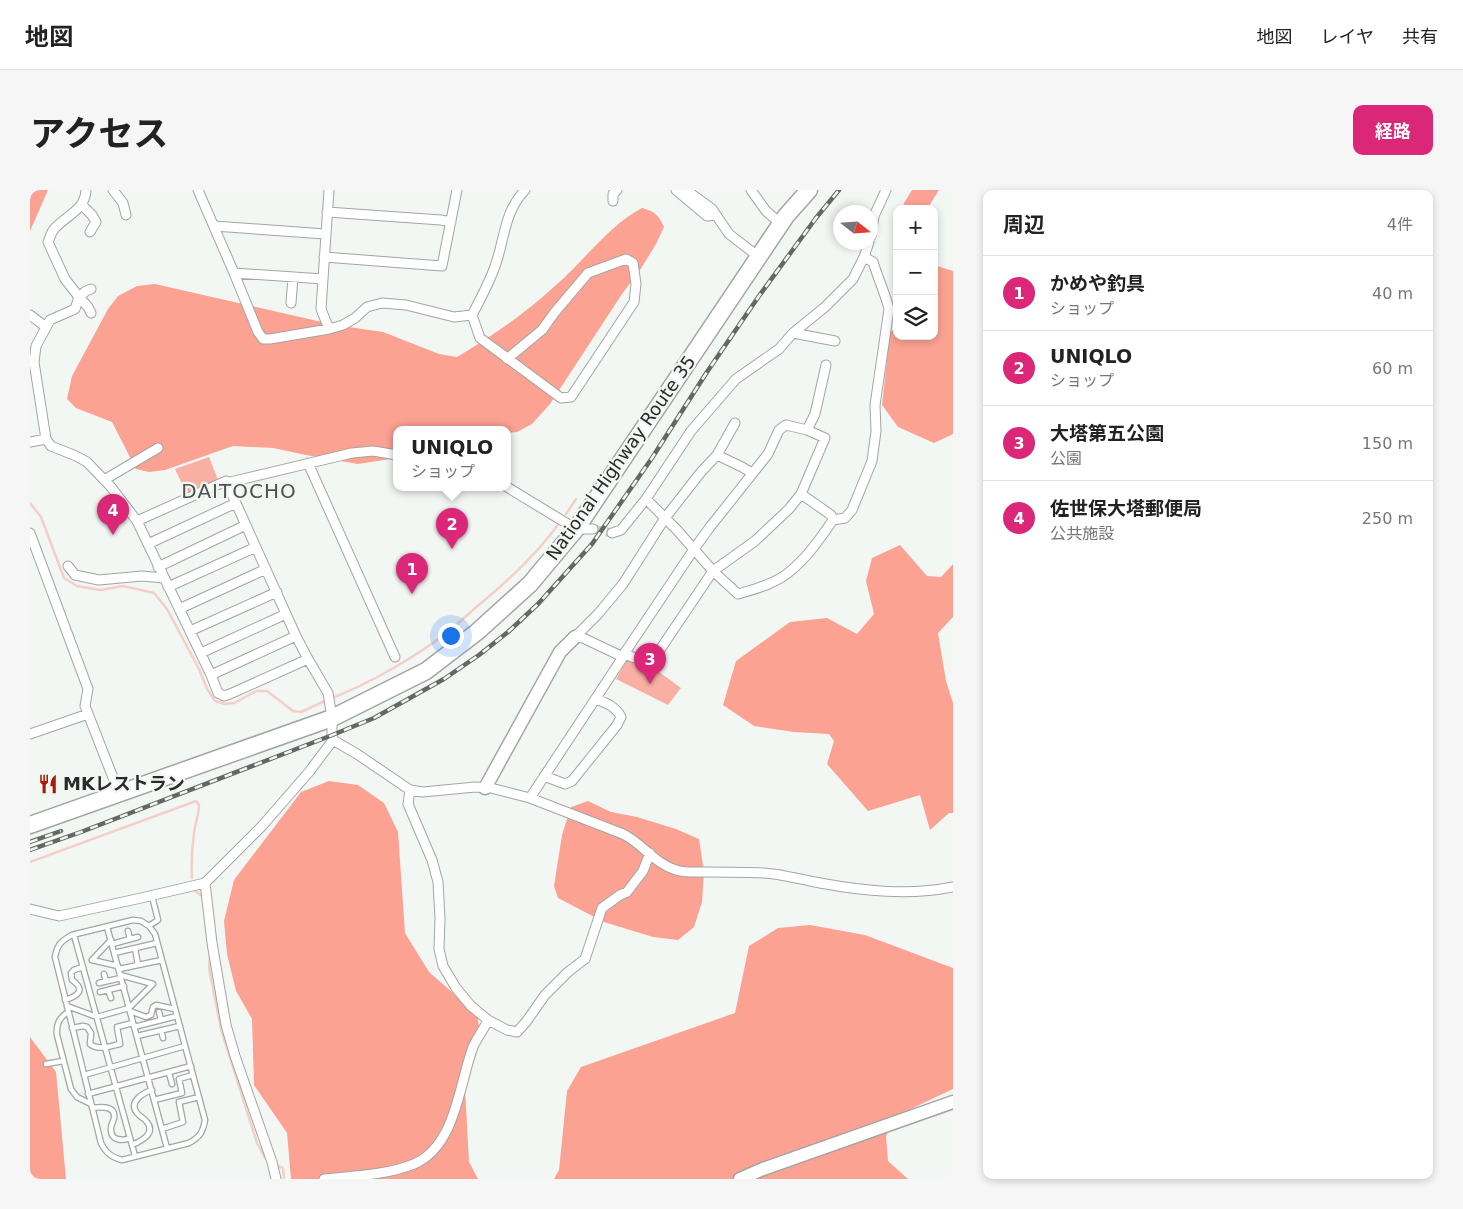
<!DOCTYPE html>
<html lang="ja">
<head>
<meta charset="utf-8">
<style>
  :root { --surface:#fff; --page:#f6f6f6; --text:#222; --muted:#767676; --line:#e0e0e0; --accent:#db2777 }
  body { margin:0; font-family:"DejaVu Sans","Noto Sans JP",sans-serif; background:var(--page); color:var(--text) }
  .controls { position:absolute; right:15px; top:15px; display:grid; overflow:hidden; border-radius:10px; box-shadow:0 2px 8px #0003 }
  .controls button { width:45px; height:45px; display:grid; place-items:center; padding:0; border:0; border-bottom:1px solid var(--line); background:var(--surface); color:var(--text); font:25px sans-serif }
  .compass { position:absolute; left:803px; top:15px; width:45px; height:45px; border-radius:50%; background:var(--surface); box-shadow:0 2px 8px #0003; rotate:107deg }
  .you { position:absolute; left:420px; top:445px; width:18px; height:18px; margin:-12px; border:4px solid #fff; border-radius:50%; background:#1a73e8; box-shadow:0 0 0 8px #1a73e833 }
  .badge { display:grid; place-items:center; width:32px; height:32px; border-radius:50%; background:var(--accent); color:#fff; font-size:16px; font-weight:700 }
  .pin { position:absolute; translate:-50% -41px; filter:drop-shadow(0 1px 2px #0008) }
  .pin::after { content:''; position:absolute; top:26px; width:18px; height:15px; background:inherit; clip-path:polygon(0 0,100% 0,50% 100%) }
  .popup { position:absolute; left:363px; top:236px; width:118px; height:65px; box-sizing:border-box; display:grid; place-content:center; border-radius:10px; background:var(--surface); filter:drop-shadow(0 1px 4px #0005); font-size:16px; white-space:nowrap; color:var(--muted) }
  .popup b { font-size:19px; color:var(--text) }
  .popup::after { content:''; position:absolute; left:50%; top:100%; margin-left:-10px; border:10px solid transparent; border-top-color:var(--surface) }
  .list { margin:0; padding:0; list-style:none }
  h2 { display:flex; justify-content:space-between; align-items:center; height:65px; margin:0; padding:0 20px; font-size:21px }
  h2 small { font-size:16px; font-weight:400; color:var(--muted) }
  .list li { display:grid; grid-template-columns:32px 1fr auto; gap:15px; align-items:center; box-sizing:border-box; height:75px; padding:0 20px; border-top:1px solid var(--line) }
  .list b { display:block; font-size:19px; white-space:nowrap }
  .list p { margin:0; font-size:16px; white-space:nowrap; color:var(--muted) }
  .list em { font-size:16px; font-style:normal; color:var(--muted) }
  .icon { flex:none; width:28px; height:28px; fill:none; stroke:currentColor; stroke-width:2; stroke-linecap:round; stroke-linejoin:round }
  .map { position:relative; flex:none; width:923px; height:989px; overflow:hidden; border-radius:10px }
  header { display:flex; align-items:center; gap:30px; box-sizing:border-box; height:70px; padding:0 25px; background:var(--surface); border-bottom:1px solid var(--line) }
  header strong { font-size:24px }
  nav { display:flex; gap:28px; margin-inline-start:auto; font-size:18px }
  .intro { display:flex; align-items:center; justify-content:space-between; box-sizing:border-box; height:120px; padding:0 30px }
  h1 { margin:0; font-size:35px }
  .button { padding:12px 22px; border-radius:10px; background:var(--accent); color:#fff; font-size:18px; font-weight:700 }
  main { display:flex; gap:30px; padding:0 30px }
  aside { flex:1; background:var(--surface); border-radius:10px; box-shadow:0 2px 8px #0003 }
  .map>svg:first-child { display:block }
</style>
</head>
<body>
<header>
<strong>地図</strong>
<nav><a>地図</a><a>レイヤ</a><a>共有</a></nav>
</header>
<div class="intro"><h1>アクセス</h1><a class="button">経路</a></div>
<main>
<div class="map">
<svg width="923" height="989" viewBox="0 0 923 989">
  <rect width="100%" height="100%" fill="#f3f7f4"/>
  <!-- green -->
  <path fill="#f9b0a2" d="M 179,267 L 188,290 L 157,305 L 145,279 Z
    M 597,470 L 625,479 L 651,498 L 638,515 L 586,489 Z"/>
  <!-- forest -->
  <path fill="#fba293" d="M 0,0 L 18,0 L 0,41 Z
    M 882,0 L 909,0 L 897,19 L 873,19 L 874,13 Z
    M 612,18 C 625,22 628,24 634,37 L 626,54 L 610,80 L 592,104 L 520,214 L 502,234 L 487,242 L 477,243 L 477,240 L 367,240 L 367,268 L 328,274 L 276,265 L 243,258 L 203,256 L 135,280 L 119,282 L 106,279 L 82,232 L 46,218 L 37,209 L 42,186 L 78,119 L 88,106 L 107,96 L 125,94 L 305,135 L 353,142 L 409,164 L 427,167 C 462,146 496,123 526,95 C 555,70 578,36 612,18 Z
    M 904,75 L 923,81 L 923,244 L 904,253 L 868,237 L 852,215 L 860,142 L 867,137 L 867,146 L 904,146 Z
    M 870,355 L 897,386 L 911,387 L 923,374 L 923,427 L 908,443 L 916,491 L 923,513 L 923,623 L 919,623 L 900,640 L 890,605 L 838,621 L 797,574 L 804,551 L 799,544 L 764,542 L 724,536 L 693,515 L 706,471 L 760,432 L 797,428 L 827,444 L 844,424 L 836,391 L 842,368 Z
    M 299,591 L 328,595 L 354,613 L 368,642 L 375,743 L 399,782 L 447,824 L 451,849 L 435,899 L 439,972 L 448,989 L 261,989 L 257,943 L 224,895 L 222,829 L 206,801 L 197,764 L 194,731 L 204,690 L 271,602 Z
    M 558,611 L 581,622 L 607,627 L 646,639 L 669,649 L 674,682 L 672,712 L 664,737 L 648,750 L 623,747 L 574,732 L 528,708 L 524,696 L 532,645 L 541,617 Z
    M 780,735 L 835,745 L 923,778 L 923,899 L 866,926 L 856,946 L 858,971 L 878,989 L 524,989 L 529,980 L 537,901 L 551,877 L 705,823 L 719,756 L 748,738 Z
    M 0,847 L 26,882 L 36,989 L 0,989 Z"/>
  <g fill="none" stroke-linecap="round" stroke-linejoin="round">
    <!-- stream -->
    <path stroke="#f4cfc7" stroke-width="2.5" d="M 0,313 L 11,327 L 34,388 L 47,396 L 70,400 L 93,396 L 124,403 L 137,419 L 169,479 L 177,499 L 185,511 L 195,514 L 204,513 L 226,501 L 237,501 L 263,521 L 271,522 L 297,510
      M 536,324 L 546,309
      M 302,508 C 341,493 385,467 418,442 C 429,433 439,423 450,414 C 478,391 505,366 527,336
      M 0,672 L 166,611 L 169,615 C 169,625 165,633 164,643 C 162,658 161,673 162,688
      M 164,700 L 173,707 L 173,709
      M 180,766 L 179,778 L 191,839 L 227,953 L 235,968 L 238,970
      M 244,975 L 253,978 L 254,989"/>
    <!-- street-tunnel -->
    <path stroke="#cbcecc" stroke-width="9" stroke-dasharray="9 4.5" stroke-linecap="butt" d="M 563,339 L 582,343"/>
    <defs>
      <path id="lane" d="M 119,736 L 111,731 L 103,730 L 42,745 C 31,751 27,755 25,767 L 71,953 C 76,963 81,967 92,970 L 159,953 C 170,947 173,942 175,930 L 125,744 L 119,736 L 128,730 L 122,706
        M 77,737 L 137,958
        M 98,741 L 100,749
        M 44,745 L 105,966
        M 82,754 L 108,747
        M 105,758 L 108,775
        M 84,763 L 127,753
        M 62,770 L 81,750
        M 62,770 L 88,776
        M 89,779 L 132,770
        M 74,784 L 76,791
        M 69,793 L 91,788
        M 78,800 L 81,808
        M 70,802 L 94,796
        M 35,810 C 48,806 56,800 42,790 L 41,783 L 44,780 L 53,777
        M 37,816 L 67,827 L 99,818 L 123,794 L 90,785
        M 100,821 L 116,827 L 121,825 L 123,817 L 126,815 L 145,819
        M 38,822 C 29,828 26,834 27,845 L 41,899 L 47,907 L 61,914
        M 129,822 L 131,830
        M 104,837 L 147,826
        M 42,838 L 53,836 L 57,837 L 61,843 L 60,854 C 68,861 80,856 90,854 L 87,837 L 103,833
        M 131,840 L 133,848
        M 107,846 L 150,836
        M 16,874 L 33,871
        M 139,883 L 142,894
        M 54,885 L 155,856
        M 58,904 L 161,876
        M 124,910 L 152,903 L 149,889 L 163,885
        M 62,918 C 70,917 86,915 84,928 C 83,933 80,936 81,940 C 81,951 93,951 100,948
        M 132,939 L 153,932 L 149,912 L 169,907
        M 102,955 C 111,951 126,944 117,932 C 114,928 110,927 107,923 C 98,912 113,903 122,900"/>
      <path id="street" d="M 56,0 C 55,20 37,25 25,38 C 21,42 20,48 18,52 L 35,89 L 49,107 L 45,119 L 20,130 L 6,156 L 4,172 L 16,249 L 21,256 L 46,266 L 57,272 L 81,297 L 107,331
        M 83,0 L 93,13 L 96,25
        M 168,0 L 204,83 L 228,142 L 233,149 L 240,149 L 299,139 L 313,135 L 325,128 L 337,117 L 352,113 L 376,115 L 424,127 L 442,125 C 450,110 458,95 464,79 C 475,51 473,23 495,0
        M 299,0 L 291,119 L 299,139
        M 646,0 L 677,26 L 686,25
        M 656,0 L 682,19 L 699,44 L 729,67
        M 721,0 L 736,21 L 751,34
        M 583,11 L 583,4 L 587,0
        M 52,15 L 62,25 L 66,32 L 60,42
        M 297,22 L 411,30 L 421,32
        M 184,36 L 295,44
        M 841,46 L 844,26 L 856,0
        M 294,67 L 412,76 L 427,0
        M 834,67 L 839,52
        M 204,83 L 293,89
        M 261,113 L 263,87
        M 61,123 L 58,117 L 49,107 L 56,101 L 61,99
        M 0,125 L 16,137
        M 442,125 L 450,148 L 531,208 L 541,207 L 604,112 L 606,94 L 603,73 L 596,69 L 558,83 L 525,122 L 512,140 L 477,169
        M 763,143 L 805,151
        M 0,252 L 16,249
        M 687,265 L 705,233
        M 278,273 L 365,467
        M 74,290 L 128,258
        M 196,293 L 322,263 L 343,261 L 367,265
        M 477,297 L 546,339 L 563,339
        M 616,309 L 647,340 L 683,381 L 725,351 L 759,319 L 771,304 L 795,248 L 777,240
        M 0,343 L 58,499 L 55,516 L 89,603
        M 582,343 L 591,340 L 616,309 L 661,241 L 706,189 L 749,159 L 763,143 L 795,117 L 823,89 L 834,67 L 843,72 C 848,88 855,103 859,119 L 845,215 L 846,241 L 842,271 L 822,320 L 815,328 L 803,330
        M 118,354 L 206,313
        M 38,376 L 45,385 L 69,390 L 112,386 L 134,388
        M 128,377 L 216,335
        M 138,397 L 226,357
        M 149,419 L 236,379
        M 160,441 L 247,402
        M 545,447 L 568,424 L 593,394 L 635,328 L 671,282 L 687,265 L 712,277 L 722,283
        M 545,447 L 553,448 L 593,467
        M 171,463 L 256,424
        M 594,464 L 664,359 L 680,337 L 738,264 L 749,240 L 756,235 L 777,240 L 785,224 L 796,175
        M 181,485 L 188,503 L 194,506 L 200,504 L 278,469
        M 0,544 L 58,524
        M 303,550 L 327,564 L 380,600 L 393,602 L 445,597 L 461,598 L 500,608 L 593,644 C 613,654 625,674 646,680 C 655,683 667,682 676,682 C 695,682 715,682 734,683 C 752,684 772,690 790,693 C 834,701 879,706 923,697
        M 514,586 L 535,594 L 542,591 L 587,535 L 591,527 C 586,517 577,513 566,509
        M 380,600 L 378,614 L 402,670 L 408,692 L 410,728 L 409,759 L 413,776 L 426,798 L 441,816 L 458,830 L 477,840 L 487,842 L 496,832 L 515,805 L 538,782 L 555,769 L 572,718 L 590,705 L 597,702 L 613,681 L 620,663
        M 500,608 L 593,467 L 594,464 L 616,472 L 623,470 L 683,381 L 708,404 C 725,399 744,394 758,383 C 776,369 790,349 803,330 L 801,325 L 771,304
        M 175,693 L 182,753 L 196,835 L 205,866 L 242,972 L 246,989
        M 0,719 L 29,726 L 111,708 L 175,693 L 232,636 L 279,582 L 303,550 L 302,545 L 302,528 L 298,503 L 278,469 L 266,446 L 196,291 L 107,331 L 181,485 L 266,446
        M 294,989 C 323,986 357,985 384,974 C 426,956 429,894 443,857 C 447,848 454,839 458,830"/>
      <path id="secondary" d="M 455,598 L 530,462 L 545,447
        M 710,989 L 733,979 L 923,912"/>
      <path id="highway" d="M 0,635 L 302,528 L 396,481 L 447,442 L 500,394 L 546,339 L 756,26 L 779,0"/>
    </defs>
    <!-- lane casing -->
    <use href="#lane" stroke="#a2a5a3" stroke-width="7"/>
    <!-- street casing -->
    <use href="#street" stroke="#a2a5a3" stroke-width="11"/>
    <!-- secondary casing -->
    <use href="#secondary" stroke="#a2a5a3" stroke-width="15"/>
    <!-- highway casing -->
    <use href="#highway" stroke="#a2a5a3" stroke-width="19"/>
    <!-- lane -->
    <use href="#lane" stroke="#fff" stroke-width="4.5"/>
    <!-- street -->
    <use href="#street" stroke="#fff" stroke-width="9"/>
    <!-- secondary -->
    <use href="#secondary" stroke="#fff" stroke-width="12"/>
    <!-- highway -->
    <use href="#highway" stroke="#fff" stroke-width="16"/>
    <defs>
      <path id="rail" d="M 0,652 L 31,641
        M 0,660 L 51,642 L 300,546 L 344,528 L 414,489 L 449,465 L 478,442 L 508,414 L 562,354 L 622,268 L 677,182 L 729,106 L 786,28 L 809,0"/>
    </defs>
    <!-- rail casing -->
    <use href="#rail" stroke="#656765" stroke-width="4.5"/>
    <!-- rail -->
    <use href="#rail" stroke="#f3f7f4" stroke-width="2.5" stroke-dasharray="8" stroke-linecap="butt"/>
  </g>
  <!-- icons -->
  <defs>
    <symbol id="restaurant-bare" viewBox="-9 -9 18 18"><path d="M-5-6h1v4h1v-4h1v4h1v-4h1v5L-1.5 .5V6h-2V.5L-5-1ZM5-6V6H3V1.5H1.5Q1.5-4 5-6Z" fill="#aa1907" stroke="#f3f7f4" stroke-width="2.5" paint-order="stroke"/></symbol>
  </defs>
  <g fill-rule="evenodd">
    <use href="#restaurant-bare" x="4" y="580" width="28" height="28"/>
  </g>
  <g text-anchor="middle" stroke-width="4.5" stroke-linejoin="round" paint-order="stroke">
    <!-- street labels -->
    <g font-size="18" fill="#2a2b2a" stroke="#f3f7f4">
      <text transform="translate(591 268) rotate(-55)" y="6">National Highway Route 35</text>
    </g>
    <!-- poi labels -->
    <g font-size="18" font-weight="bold" fill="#2a2b2a" stroke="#f3f7f4" text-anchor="start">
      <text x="33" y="600">MKレストラン</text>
    </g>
    <!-- quarter labels -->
    <g font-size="20" letter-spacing="1" fill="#4f5250" stroke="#f3f7f4">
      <text x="209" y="308">DAITOCHO</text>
    </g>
  </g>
</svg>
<div class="controls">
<button>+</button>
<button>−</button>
<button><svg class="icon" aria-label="layers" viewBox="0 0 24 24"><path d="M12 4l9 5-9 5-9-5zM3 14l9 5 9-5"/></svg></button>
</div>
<svg class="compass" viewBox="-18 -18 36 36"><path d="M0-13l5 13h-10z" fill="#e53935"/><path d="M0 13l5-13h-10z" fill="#767676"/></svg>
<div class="you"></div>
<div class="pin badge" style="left:382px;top:404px">1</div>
<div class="pin badge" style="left:422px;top:359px">2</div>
<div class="popup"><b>UNIQLO</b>ショップ</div>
<div class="pin badge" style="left:620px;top:494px">3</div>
<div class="pin badge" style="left:83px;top:345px">4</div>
</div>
<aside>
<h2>周辺<small>4件</small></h2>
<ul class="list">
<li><span class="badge">1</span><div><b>かめや釣具</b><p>ショップ</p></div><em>40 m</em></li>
<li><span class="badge">2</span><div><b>UNIQLO</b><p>ショップ</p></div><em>60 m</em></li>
<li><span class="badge">3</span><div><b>大塔第五公園</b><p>公園</p></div><em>150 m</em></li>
<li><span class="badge">4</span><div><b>佐世保大塔郵便局</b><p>公共施設</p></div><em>250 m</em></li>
</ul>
</aside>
</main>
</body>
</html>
